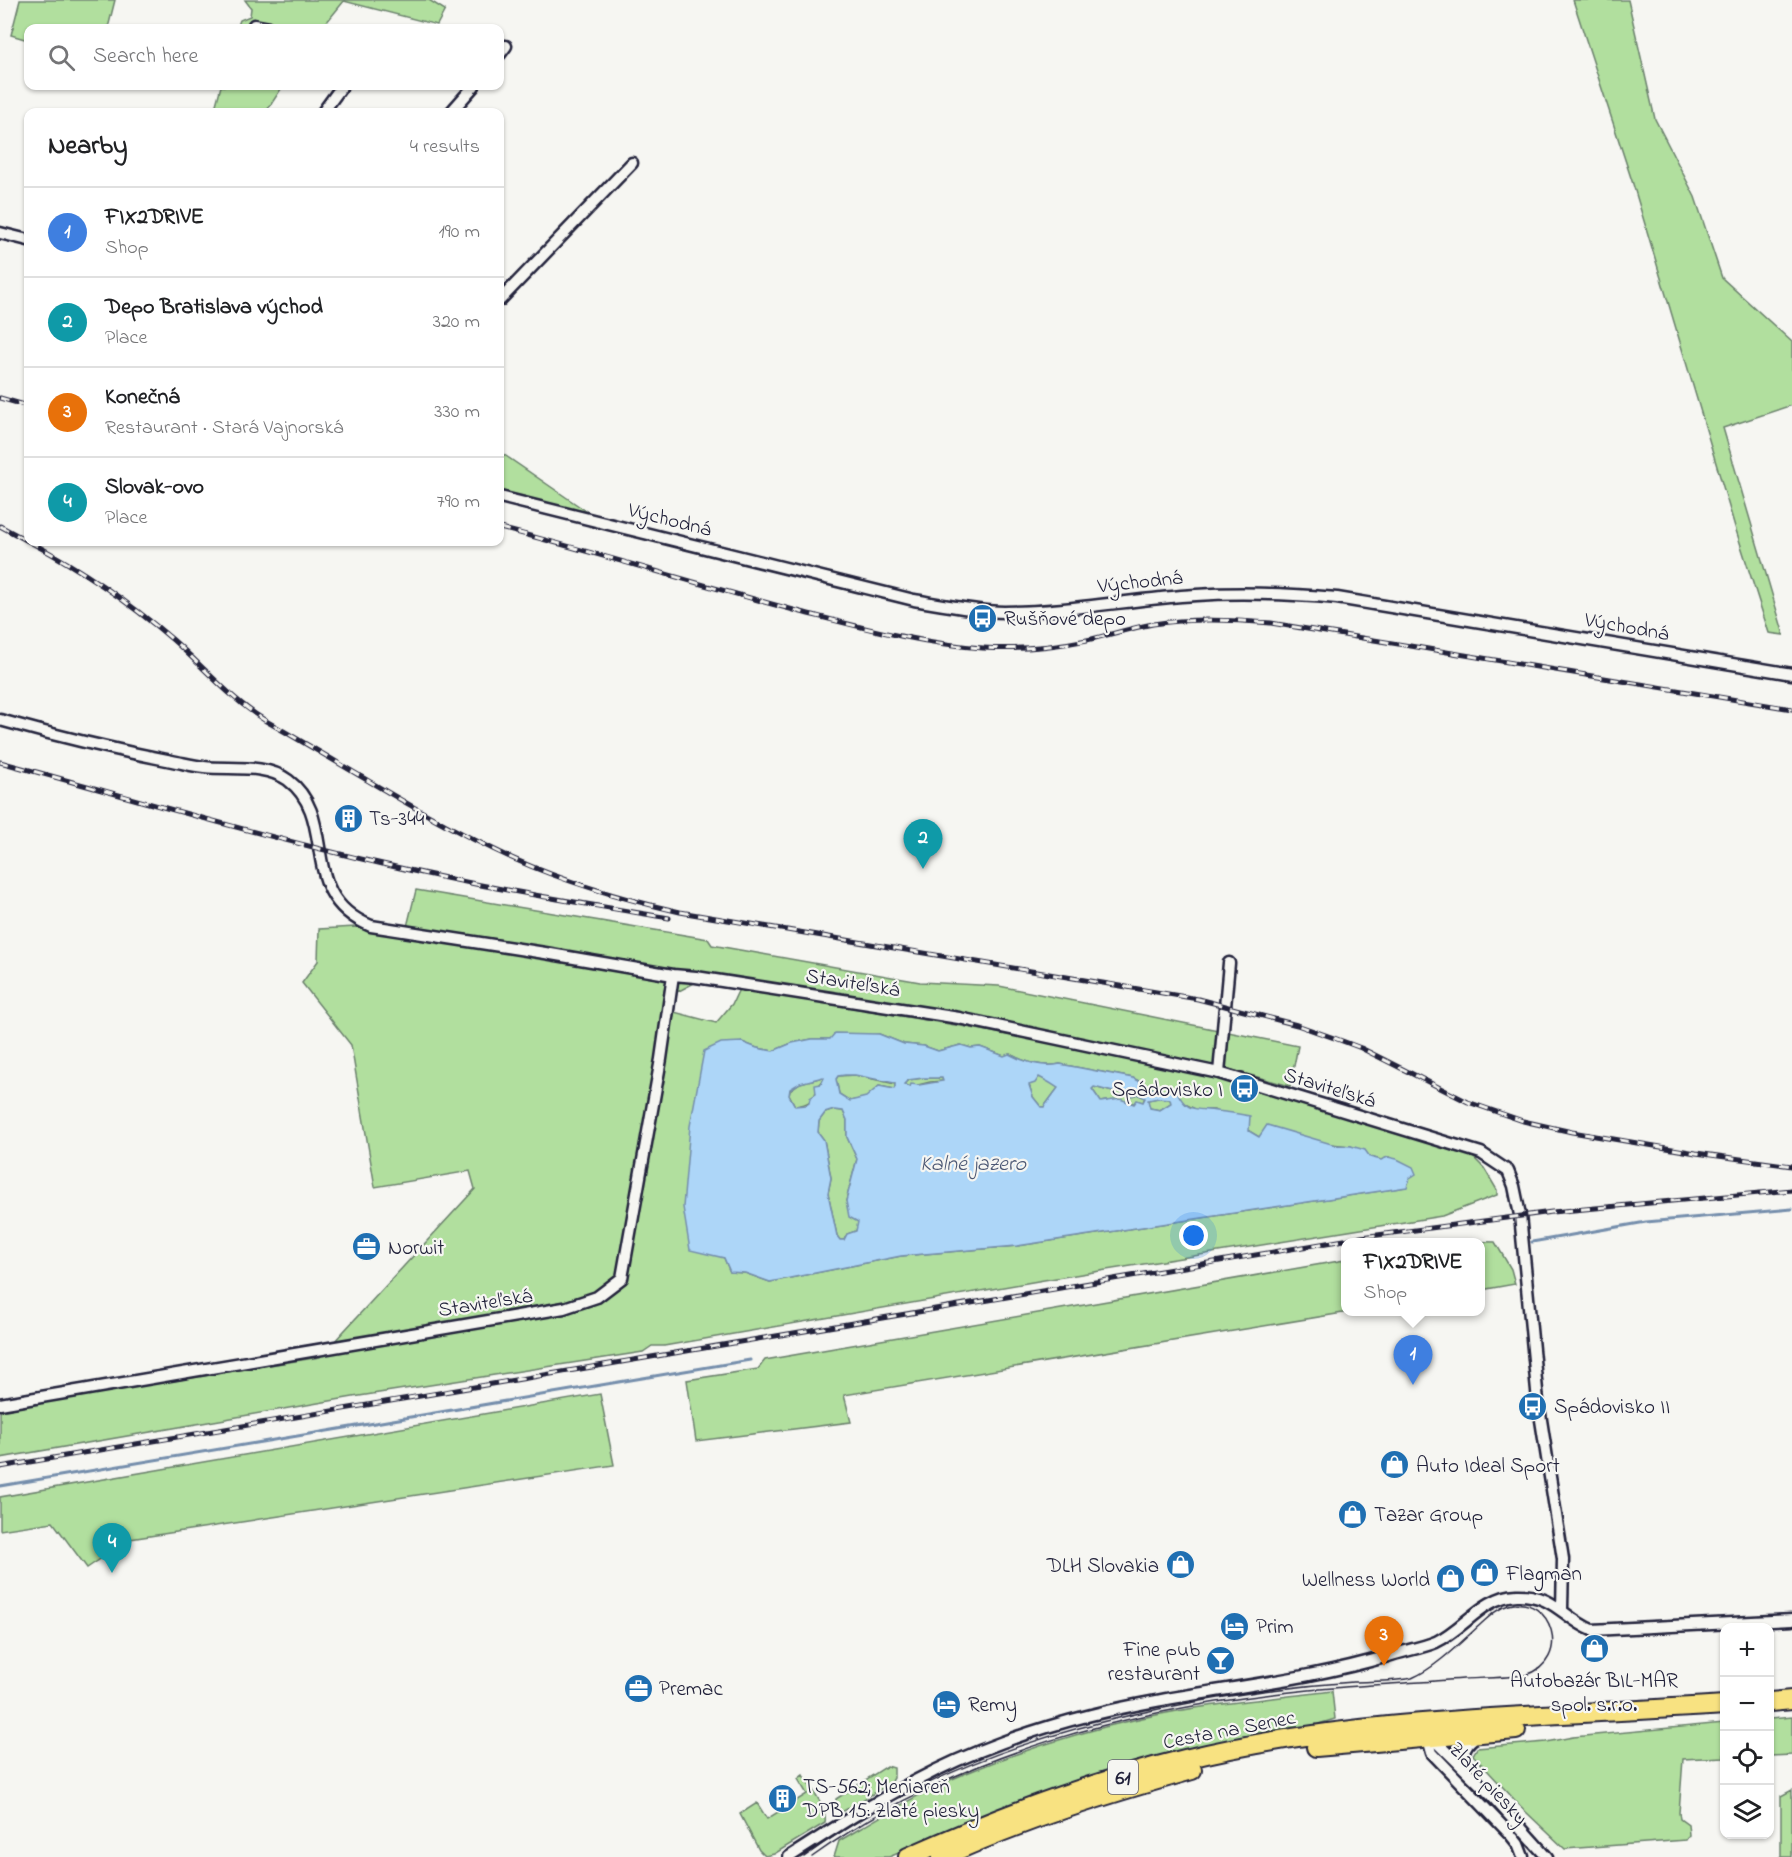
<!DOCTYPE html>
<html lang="en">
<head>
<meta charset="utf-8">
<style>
  :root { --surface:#fff; --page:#f6f6f6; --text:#202124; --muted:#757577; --line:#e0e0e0; --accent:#d93025 }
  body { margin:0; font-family:"Indie Flower",sans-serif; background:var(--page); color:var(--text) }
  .controls { position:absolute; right:18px; bottom:18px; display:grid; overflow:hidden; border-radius:12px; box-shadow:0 2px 4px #0004 }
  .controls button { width:54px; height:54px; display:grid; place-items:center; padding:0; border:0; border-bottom:2px solid var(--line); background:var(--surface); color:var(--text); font:30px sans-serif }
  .you { position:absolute; left:1194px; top:1236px; width:21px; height:21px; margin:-15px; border:4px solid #fff; border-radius:50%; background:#1a73e8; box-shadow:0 0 0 9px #1a73e833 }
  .badge { display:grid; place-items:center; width:39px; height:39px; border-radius:50%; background:var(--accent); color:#fff; font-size:20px; font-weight:700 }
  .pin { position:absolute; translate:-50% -50px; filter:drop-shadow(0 2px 3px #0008) }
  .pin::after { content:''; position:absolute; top:32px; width:21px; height:18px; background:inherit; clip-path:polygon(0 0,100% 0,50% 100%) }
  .popup { position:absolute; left:1341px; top:1238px; width:144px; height:78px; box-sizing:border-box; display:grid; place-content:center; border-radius:12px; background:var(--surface); filter:drop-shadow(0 2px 4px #0005); font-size:20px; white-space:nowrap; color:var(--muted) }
  .popup b { font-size:22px; color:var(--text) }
  .popup::after { content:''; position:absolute; left:50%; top:100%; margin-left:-12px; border:12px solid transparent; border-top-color:var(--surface) }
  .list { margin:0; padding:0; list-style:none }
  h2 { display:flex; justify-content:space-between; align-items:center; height:78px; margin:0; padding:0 24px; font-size:26px }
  h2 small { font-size:20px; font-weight:400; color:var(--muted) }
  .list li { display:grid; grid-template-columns:39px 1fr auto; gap:18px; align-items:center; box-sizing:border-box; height:90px; padding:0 24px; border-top:2px solid var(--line) }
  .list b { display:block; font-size:22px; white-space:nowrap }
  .list p { margin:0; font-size:20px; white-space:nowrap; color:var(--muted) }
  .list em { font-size:20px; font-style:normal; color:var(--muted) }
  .icon { flex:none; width:33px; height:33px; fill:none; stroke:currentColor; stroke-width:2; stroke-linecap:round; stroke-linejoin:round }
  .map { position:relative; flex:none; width:1792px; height:1857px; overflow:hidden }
  .search { position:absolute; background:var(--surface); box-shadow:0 2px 4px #0004; left:24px; top:24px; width:480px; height:66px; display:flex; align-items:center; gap:15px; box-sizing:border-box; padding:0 21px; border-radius:12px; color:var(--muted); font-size:22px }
  .panel { position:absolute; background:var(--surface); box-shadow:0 2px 4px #0004; left:24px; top:108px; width:480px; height:438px; border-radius:12px }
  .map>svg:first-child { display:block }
</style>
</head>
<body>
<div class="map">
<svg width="1792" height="1857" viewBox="0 0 1792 1857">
  <rect width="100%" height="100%" fill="#f6f6f2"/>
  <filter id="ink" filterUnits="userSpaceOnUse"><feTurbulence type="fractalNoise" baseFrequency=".0167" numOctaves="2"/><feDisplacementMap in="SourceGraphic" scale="12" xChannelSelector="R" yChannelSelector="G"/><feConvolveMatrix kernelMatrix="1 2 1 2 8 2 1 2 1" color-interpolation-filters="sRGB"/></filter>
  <g filter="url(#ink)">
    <!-- green -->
    <path fill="#b1df9e" stroke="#6a806c" stroke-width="1.5" fill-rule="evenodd" d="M 20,0 L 115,0 L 108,28 L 28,28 L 28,40 L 11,35 Z
      M 245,0 L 429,0 L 445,10 L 437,25 L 344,1 L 322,28 L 237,28 L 240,20 L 250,16 L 251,8 Z
      M 1573,0 L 1628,0 L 1655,119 L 1695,197 L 1722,278 L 1792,342 L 1792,405 L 1723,428 L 1784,635 L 1769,633 L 1735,527 L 1633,184 Z
      M 221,86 L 283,86 L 266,112 L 214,112 Z
      M 500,452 L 592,515 L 500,491 Z
      M 416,890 L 708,939 L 712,945 L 920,982 L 999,986 L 1298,1046 L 1290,1086 L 1225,1068 L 962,1015 L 696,982 L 677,992 L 674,1012 L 716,1023 L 732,1004 L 739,989 L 961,1026 L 1127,1058 L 1221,1080 L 1471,1155 L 1484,1168 L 1497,1190 L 1497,1195 L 1442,1216 L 1044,1280 L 664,1346 L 652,1346 L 643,1352 L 353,1397 L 0,1458 L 0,1409 L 320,1357 L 475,1189 L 470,1171 L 375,1187 L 351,1045 L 302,983 L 318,961 L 319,929 L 356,927 L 405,935 ZM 879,1034 L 904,1044 L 924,1046 L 938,1051 L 961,1045 L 971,1048 L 980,1047 L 1004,1056 L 1010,1054 C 1024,1062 1044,1068 1060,1064 L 1133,1078 L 1158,1091 L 1177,1091 L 1181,1102 L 1197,1110 L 1214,1110 L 1259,1137 L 1351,1146 L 1370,1157 L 1381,1160 L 1389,1157 L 1406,1187 L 1017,1246 L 901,1256 L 770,1282 L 745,1273 L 730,1272 L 724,1258 L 742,1042 L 757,1048 L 773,1051 L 792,1043 L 812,1039 L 830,1039 Z
      M 855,1075 L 895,1084 L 895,1089 L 879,1086 L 866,1098 L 850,1101 L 839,1094 L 836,1079 L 838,1076 Z
      M 823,1077 L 825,1078 L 816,1089 C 816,1102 805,1105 795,1106 L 789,1094 L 790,1090 L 800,1083 Z
      M 1039,1077 L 1045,1079 L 1058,1088 L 1044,1107 L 1041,1107 L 1033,1097 L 1029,1085 Z
      M 923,1078 L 942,1078 L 943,1081 L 930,1082 L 910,1087 L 904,1084 L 908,1080 Z
      M 1094,1087 L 1113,1092 L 1118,1090 L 1132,1096 L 1137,1094 L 1145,1097 L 1143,1102 C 1127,1106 1117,1098 1101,1102 L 1092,1089 Z
      M 1158,1098 L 1170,1099 L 1171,1103 L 1160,1110 L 1149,1108 L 1147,1100 Z
      M 834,1110 L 843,1111 L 847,1120 L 847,1137 L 857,1159 L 846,1201 L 859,1222 L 856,1231 L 847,1234 L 844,1240 L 840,1240 L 837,1236 L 828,1193 L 831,1178 L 824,1140 L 818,1132 L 819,1121 L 825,1113 Z
      M 1452,1241 L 1495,1242 L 1511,1269 L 1515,1284 L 1481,1290 L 1480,1242 L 1445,1242 Z
      M 1345,1260 L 1346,1312 L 1349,1312 L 844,1395 L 851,1422 L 696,1441 L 687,1380 L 758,1369 L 765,1360 Z
      M 600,1394 L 614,1465 L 130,1539 L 87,1568 L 53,1522 L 0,1530 L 0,1497 Z
      M 1332,1691 L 1335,1719 L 1295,1731 L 1161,1757 L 1111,1770 L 1049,1791 L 889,1857 L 834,1857 L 839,1841 C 880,1817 920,1792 964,1774 C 1020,1751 1083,1731 1142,1718 C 1204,1704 1269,1699 1332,1691 Z
      M 1792,1717 L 1792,1755 L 1770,1756 L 1770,1719 Z
      M 1724,1723 L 1724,1757 L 1683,1759 L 1679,1813 L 1680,1818 L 1688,1824 L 1689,1835 L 1686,1840 L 1565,1849 L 1526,1812 L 1473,1755 L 1477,1748 L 1546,1742 L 1573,1737 Z
      M 887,1766 L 894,1768 L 894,1778 L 891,1783 L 842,1812 L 837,1808 L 836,1799 Z
      M 803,1775 C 811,1789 828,1807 825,1823 L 774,1854 L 765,1856 L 759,1850 L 740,1814 L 757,1803 L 767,1819 L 807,1794 L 798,1779 Z
      M 1792,1790 L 1792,1857 L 1781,1857 L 1781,1796 Z"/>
    <!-- water -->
    <path fill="#add6f8" stroke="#758eac" stroke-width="1.5" fill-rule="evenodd" d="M 835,1033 L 879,1034 L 904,1044 L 924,1046 L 938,1051 L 961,1045 L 971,1048 L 980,1047 L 1004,1056 L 1009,1054 C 1024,1062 1044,1068 1060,1064 L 1133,1078 L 1158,1091 L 1177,1091 C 1186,1113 1197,1108 1216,1111 C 1227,1112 1239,1114 1250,1116 L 1249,1131 L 1259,1137 L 1267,1125 L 1335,1145 L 1351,1146 L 1365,1150 L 1370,1157 L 1381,1160 L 1388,1157 L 1397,1159 L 1413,1167 L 1416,1174 L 1410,1178 L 1407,1187 L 1017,1246 L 901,1256 L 770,1282 L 745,1273 L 730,1272 L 724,1258 L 690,1250 L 683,1207 L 690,1126 L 704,1051 L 721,1043 L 742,1042 L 757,1048 L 773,1051 L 792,1043 L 812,1039 L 830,1039 ZM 845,1075 L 855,1075 L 895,1083 L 895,1087 L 894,1089 L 879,1086 L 866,1097 L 850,1101 L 839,1094 L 836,1079 L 838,1076 ZM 823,1077 L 824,1078 L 821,1084 L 815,1085 L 816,1094 L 810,1098 L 809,1103 L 806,1105 L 795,1106 L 789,1095 L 790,1089 L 800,1083 ZM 1039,1077 C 1043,1079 1055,1086 1058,1088 L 1044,1107 L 1041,1107 L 1033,1097 L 1029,1085 L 1035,1083 ZM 923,1078 L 942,1078 L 943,1081 L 919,1085 L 911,1084 L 910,1087 L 904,1084 L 908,1080 ZM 1094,1087 L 1113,1092 L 1118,1090 L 1132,1096 L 1137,1094 L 1145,1098 L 1143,1102 L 1137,1100 L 1134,1104 L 1120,1099 L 1101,1102 L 1092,1089 ZM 1158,1098 L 1170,1099 L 1171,1103 L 1160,1110 L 1150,1108 L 1148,1100 ZM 834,1110 L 843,1111 L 847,1120 L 847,1137 L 857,1159 L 846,1201 L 849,1217 L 858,1222 L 856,1231 L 847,1234 L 844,1240 L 840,1240 L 837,1236 L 828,1193 L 831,1178 L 824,1140 L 818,1132 L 819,1121 L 825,1113 Z"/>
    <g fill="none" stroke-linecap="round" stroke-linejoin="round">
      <!-- stream -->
      <path stroke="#758eac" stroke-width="3" d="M 1532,1242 L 1646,1222 L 1792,1209
        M 0,1486 L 750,1360"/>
      <defs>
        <path id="street" d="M 254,25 L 270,28
          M 500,54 L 506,46
          M 323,112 L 342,86
          M 451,112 L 474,86
          M 0,233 L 28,240
          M 500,300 L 632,163
          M 500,497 L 914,600 C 944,605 974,611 1004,612 C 1068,612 1132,599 1196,595 C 1243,592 1290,594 1337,598 L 1792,674
          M 0,720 C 57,736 115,750 172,761 C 183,763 193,766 204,767 C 231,770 264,763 288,780 C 340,819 295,895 371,926 L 545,953 L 673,975
          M 1219,1073 L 1229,963
          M 0,1404 L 564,1308 L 597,1297 L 622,1278 L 661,1059 L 673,975 L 696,977 L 959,1018 L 1219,1073 L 1481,1153 L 1508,1171 L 1514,1186 L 1520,1215 L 1538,1401 L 1563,1559 L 1562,1610
          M 1431,1736 L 1491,1795 L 1547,1857
          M 1432,1736 L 1430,1746 L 1432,1753 L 1510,1834 L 1518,1844 L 1523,1857
          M 1464,1767 C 1461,1752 1465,1743 1478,1735
          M 789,1857 C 831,1830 873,1803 917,1780 C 969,1752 1034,1729 1091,1715 C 1189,1690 1291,1685 1388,1656 C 1403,1651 1421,1648 1436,1642 C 1464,1629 1484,1596 1517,1595 C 1554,1594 1563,1618 1592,1630 L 1792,1620"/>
        <path id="primary" d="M 1770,1702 L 1792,1700
          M 1316,1747 L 1516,1730
          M 908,1857 C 997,1817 1090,1782 1185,1759 C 1361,1716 1545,1717 1724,1705
          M 942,1857 C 1022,1820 1107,1794 1192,1770"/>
      </defs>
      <!-- street casing -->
      <use href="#street" stroke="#22223b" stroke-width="15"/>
      <!-- primary casing -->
      <use href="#primary" stroke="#22223b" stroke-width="22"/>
      <!-- street -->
      <use href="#street" stroke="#f6f6f2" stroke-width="10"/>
      <!-- primary -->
      <use href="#primary" stroke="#f8e281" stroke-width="18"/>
      <!-- tram -->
      <path stroke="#22223b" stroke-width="1.5" d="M 804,1857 C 942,1756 1096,1715 1263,1691 C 1293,1687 1323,1684 1353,1682 C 1373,1681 1393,1682 1412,1678 C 1436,1668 1462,1641 1482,1623 C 1490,1616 1498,1608 1509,1605 C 1553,1594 1572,1661 1526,1675 C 1505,1678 1484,1678 1463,1679 C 1412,1683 1360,1685 1309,1690 C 1133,1708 958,1752 812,1857"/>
      <defs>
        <path id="rail" d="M 0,398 L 28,406
          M 0,526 L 28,541
          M 500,528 C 602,554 703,586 805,613 C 864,628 923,644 983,648 C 1018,650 1053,647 1087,640 C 1109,635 1131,628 1153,624 C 1192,618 1232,620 1271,623 L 1792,709
          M 30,542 C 81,569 129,602 173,640 C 204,667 230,699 266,721 C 348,767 428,820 514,859 C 568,883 623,899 680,912 L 1198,999 L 1297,1025 L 1337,1039 L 1361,1048 L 1468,1102 L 1523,1121 L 1572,1132 L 1696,1153 L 1792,1166
          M 0,762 C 129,797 257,835 387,865 C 480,887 574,902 669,918
          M 0,1467 L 1362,1237 L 1552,1212 L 1792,1190"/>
      </defs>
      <!-- rail casing -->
      <use href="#rail" stroke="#22223b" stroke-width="5"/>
      <!-- rail -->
      <use href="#rail" stroke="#f6f6f2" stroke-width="3" stroke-dasharray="9" stroke-linecap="butt"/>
    </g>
  </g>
  <!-- icons -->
  <defs>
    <symbol id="bus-disc" viewBox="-11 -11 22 22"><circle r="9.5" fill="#1f6fb2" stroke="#f6f6f2"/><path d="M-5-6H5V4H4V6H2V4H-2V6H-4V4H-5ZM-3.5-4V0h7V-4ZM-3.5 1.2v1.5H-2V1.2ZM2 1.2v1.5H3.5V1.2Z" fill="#fff"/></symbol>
    <symbol id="building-disc" viewBox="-11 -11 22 22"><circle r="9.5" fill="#1f6fb2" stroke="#f6f6f2"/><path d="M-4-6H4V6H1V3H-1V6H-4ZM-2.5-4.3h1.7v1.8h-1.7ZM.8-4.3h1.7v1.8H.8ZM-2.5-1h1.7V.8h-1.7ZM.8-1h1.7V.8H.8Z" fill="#fff"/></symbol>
    <symbol id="office-disc" viewBox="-11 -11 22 22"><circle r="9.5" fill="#1f6fb2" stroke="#f6f6f2"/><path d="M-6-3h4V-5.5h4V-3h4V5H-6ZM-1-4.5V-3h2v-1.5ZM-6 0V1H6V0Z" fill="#fff"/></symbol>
    <symbol id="shop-disc" viewBox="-11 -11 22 22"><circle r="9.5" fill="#1f6fb2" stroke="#f6f6f2"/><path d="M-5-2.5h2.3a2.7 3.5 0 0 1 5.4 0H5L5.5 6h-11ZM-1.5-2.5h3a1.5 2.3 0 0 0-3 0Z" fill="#fff"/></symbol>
    <symbol id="hotel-disc" viewBox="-11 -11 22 22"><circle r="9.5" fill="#1f6fb2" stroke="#f6f6f2"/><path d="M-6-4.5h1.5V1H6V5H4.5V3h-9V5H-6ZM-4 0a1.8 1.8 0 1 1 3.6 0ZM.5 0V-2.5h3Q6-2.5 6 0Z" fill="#fff"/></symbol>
    <symbol id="bar-disc" viewBox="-11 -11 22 22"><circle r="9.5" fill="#1f6fb2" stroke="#f6f6f2"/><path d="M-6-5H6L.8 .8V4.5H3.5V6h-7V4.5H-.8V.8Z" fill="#fff"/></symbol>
  </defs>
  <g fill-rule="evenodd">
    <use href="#bus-disc" x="966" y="602" width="33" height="33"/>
    <use href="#building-disc" x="332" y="802" width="33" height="33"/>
    <use href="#bus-disc" x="1228" y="1072" width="33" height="33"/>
    <use href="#office-disc" x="350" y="1230" width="33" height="33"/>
    <use href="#bus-disc" x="1516" y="1390" width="33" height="33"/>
    <use href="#shop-disc" x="1378" y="1448" width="33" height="33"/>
    <use href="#shop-disc" x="1336" y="1498" width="33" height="33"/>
    <use href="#shop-disc" x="1164" y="1548" width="33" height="33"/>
    <use href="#shop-disc" x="1468" y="1556" width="33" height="33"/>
    <use href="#shop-disc" x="1434" y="1562" width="33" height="33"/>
    <use href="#hotel-disc" x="1218" y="1610" width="33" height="33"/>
    <use href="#shop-disc" x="1578" y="1632" width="33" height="33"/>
    <use href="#bar-disc" x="1204" y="1644" width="33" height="33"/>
    <use href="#office-disc" x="622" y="1672" width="33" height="33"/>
    <use href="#hotel-disc" x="930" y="1688" width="33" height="33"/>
    <use href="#building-disc" x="766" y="1782" width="33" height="33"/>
  </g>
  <g text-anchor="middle" stroke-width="4.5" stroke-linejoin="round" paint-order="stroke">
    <!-- shield labels -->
    <rect fill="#f6f6f2" stroke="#626272" stroke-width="1.5" x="1108" y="1760" width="30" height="34" rx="4.5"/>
    <g font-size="20" font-weight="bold" fill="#22223b">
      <text x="1123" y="1784">61</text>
    </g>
    <!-- street labels -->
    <g font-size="21" fill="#22223b" stroke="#f6f6f2">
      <text transform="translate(670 519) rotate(14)" y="7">Východná</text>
      <text transform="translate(1140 581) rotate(-6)" y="7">Východná</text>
      <text transform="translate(1627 626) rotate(10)" y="7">Východná</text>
      <text transform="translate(853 982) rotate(9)" y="7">Staviteľská</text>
      <text transform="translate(1330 1087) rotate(17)" y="7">Staviteľská</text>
      <text transform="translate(485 1302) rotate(-9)" y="7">Staviteľská</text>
      <text transform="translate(1229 1729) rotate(-11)" y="7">Cesta na Senec</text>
      <text transform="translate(1489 1783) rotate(47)" y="7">Zlaté piesky</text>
    </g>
    <!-- poi labels -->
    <g font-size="21" fill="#22223b" stroke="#f6f6f2" text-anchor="start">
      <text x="1004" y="625">Rušňové depo</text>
      <text x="369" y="825">Ts-344</text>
      <text x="1223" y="1096" text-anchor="end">Spádovisko I</text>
      <text x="388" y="1254">Norwit</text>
      <text x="1554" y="1413">Spádovisko II</text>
      <text x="1416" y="1472">Auto Ideal Sport</text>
      <text x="1374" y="1521">Tazar Group</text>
      <text x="1159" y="1572" text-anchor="end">DLH Slovakia</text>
      <text x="1506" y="1580">Flagman</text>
      <text x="1430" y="1586" text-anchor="end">Wellness World</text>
      <text x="1256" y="1633">Prim</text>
      <text x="1200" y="1656" text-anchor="end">Fine pub<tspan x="1200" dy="24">restaurant</tspan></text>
      <text x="1594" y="1687" text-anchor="middle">Autobazár BIL-MAR<tspan x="1594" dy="24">spol. s.r.o.</tspan></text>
      <text x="659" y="1695">Premac</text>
      <text x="968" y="1711">Remy</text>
      <text x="803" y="1793">TS-562; Meniareň<tspan x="803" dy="24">DPB 15: Zlaté piesky</tspan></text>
    </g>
    <!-- water labels -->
    <g font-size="22" font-style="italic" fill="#4c5874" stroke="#f6f6f2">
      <text x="973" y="1170">Kalné jazero</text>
    </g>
  </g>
</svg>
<div class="controls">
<button>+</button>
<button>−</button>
<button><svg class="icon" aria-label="locate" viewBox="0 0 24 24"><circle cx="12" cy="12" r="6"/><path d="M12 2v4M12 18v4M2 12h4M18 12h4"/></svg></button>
<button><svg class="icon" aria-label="layers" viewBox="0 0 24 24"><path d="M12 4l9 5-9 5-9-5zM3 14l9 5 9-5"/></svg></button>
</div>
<div class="you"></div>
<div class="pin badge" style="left:1413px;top:1385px;background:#3f7fe0">1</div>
<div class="popup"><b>FIX2DRIVE</b>Shop</div>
<div class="pin badge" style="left:923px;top:869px;background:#0f9aa8">2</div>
<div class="pin badge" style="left:1384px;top:1666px;background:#e8710a">3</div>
<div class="pin badge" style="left:112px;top:1573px;background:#0f9aa8">4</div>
<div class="search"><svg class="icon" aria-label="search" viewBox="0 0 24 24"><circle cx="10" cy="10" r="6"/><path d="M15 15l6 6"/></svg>Search here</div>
<section class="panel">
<h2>Nearby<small>4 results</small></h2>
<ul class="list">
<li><span class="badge" style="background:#3f7fe0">1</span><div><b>FIX2DRIVE</b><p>Shop</p></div><em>190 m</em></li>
<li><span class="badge" style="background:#0f9aa8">2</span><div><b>Depo Bratislava východ</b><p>Place</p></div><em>320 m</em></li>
<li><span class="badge" style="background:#e8710a">3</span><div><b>Konečná</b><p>Restaurant · Stará Vajnorská</p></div><em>330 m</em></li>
<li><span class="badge" style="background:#0f9aa8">4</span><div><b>Slovak-ovo</b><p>Place</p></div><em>790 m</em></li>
</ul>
</section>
</div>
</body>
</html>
